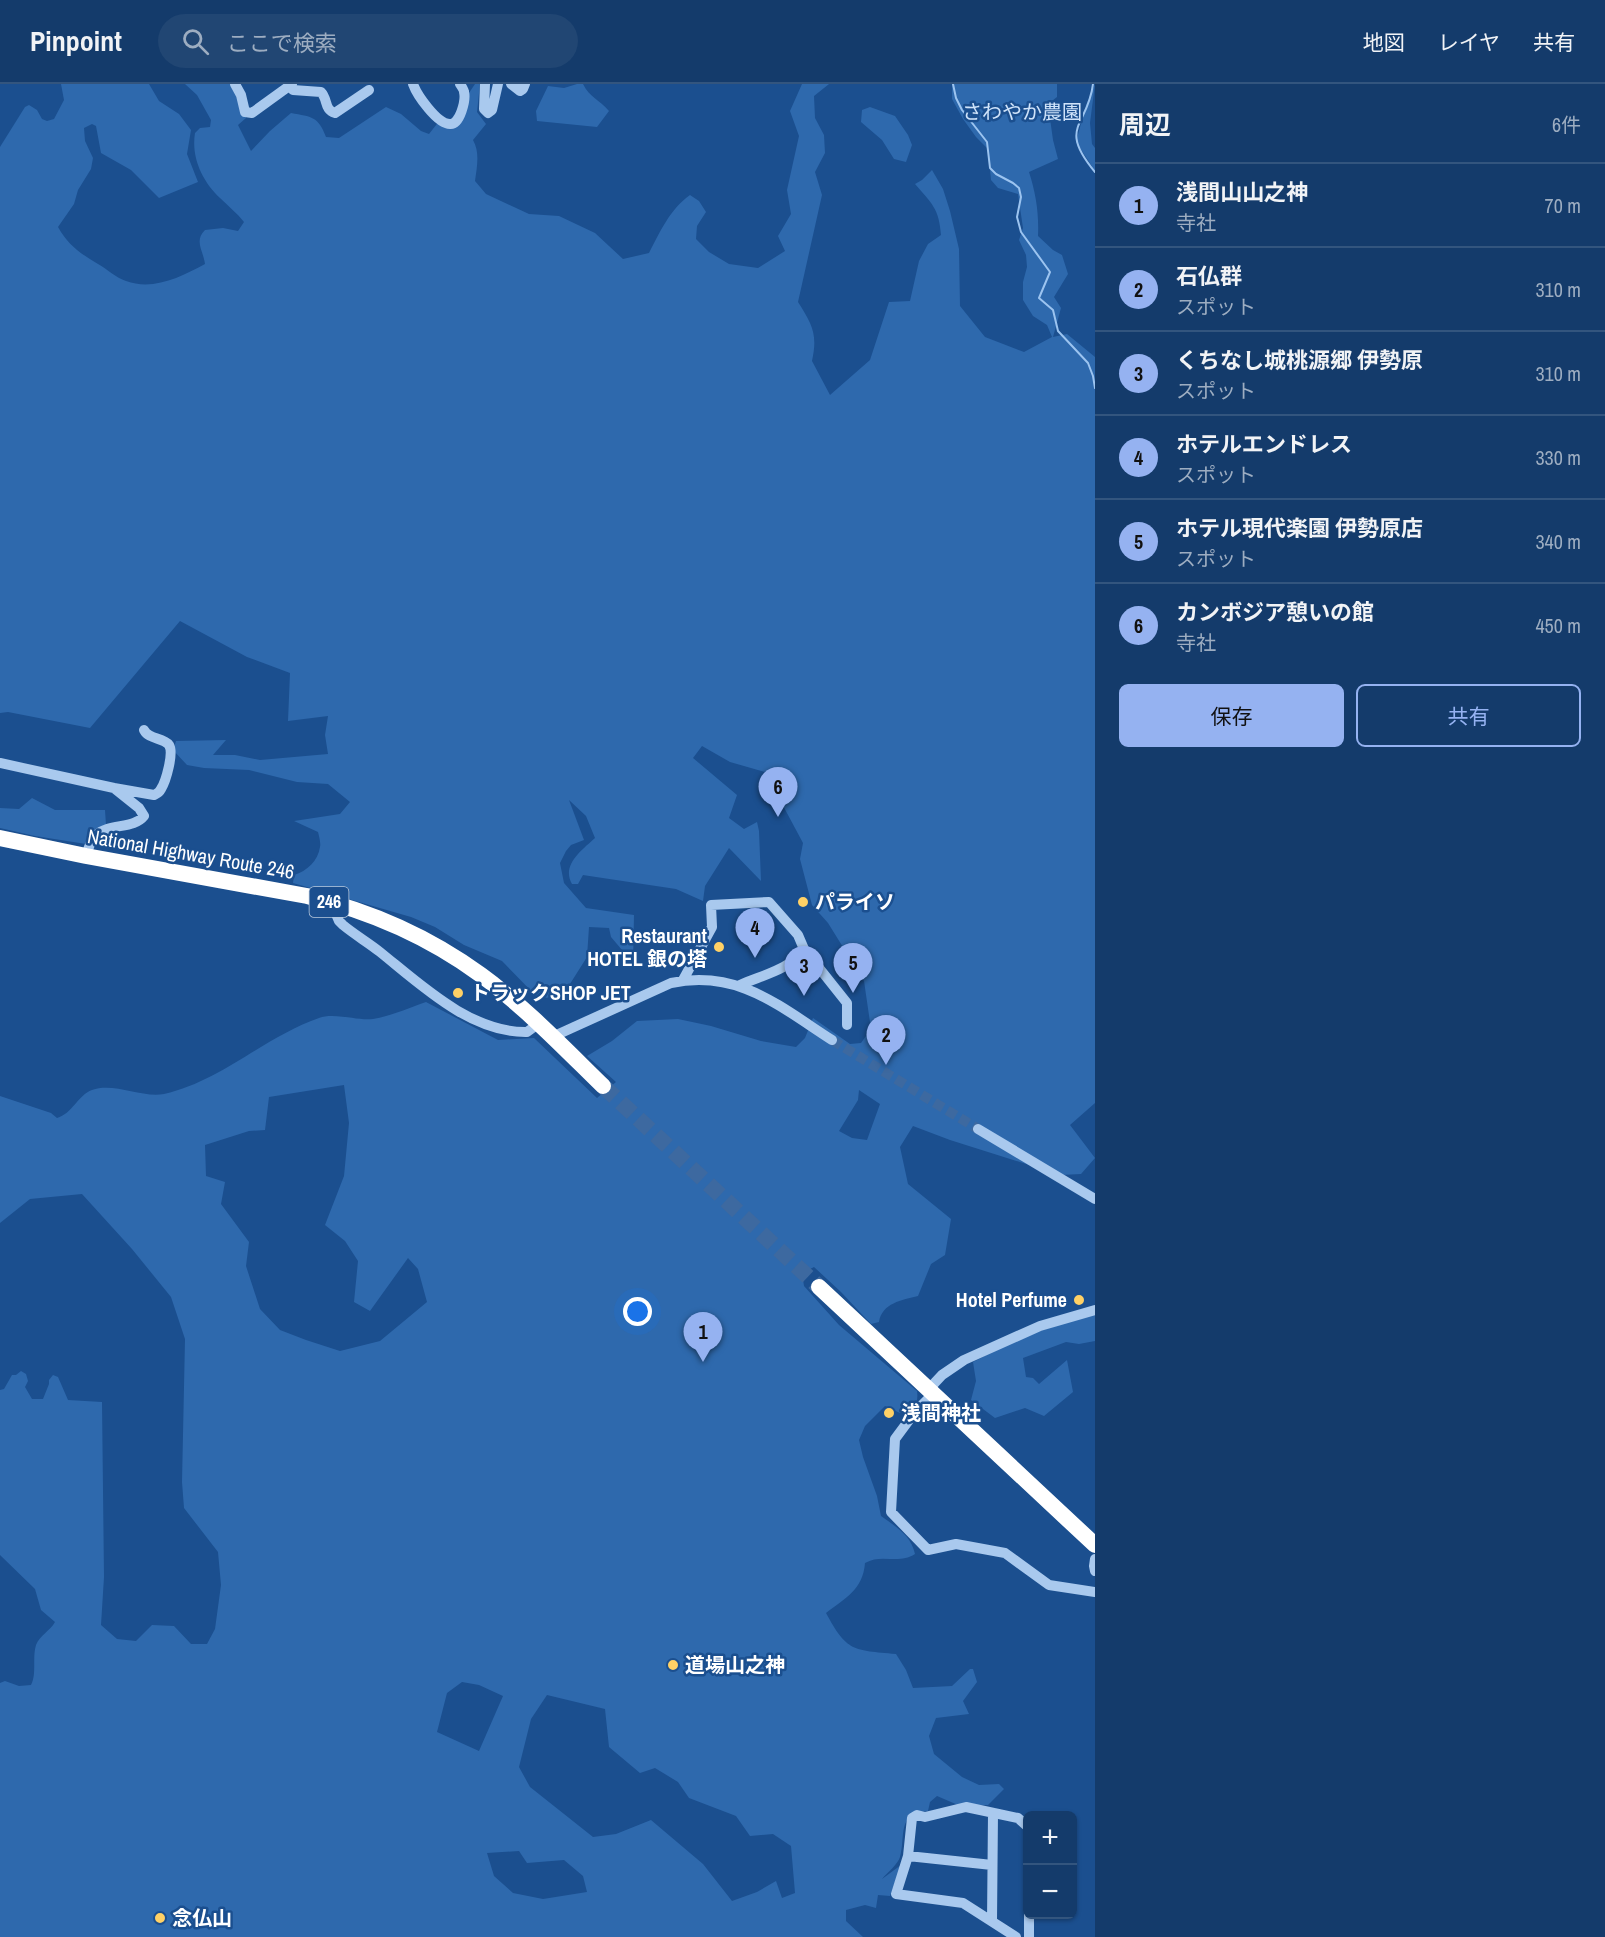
<!DOCTYPE html>
<html lang="ja">
<head>
<meta charset="utf-8">
<style>
  :root { --surface:#143b6b; --page:#214673; --text:#f1f3f6; --muted:#9dadc1; --line:#33557e; --accent:#95b2f1 }
  body { margin:0; font-family:"Archivo Narrow","Noto Sans JP",sans-serif; background:var(--page); color:var(--text) }
  .controls { position:absolute; right:18px; bottom:18px; display:grid; overflow:hidden; border-radius:9px; box-shadow:0 2px 4px #0004 }
  .controls button { width:54px; height:54px; display:grid; place-items:center; padding:0; border:0; border-bottom:2px solid var(--line); background:var(--surface); color:var(--text); font:30px sans-serif }
  .you { position:absolute; left:638px; top:1228px; width:21px; height:21px; margin:-15px; border:4px solid #fff; border-radius:50%; background:#1a73e8; box-shadow:0 0 0 9px #1a73e833 }
  .badge { display:grid; place-items:center; width:39px; height:39px; border-radius:50%; background:var(--accent); color:#111; font-size:20px; font-weight:700 }
  .pin { position:absolute; translate:-50% -50px; filter:drop-shadow(0 2px 3px #0008) }
  .pin::after { content:''; position:absolute; top:32px; width:21px; height:18px; background:inherit; clip-path:polygon(0 0,100% 0,50% 100%) }
  .list { margin:0; padding:0; list-style:none }
  h2 { display:flex; justify-content:space-between; align-items:center; height:78px; margin:0; padding:0 24px; font-size:26px }
  h2 small { font-size:20px; font-weight:400; color:var(--muted) }
  .list li { display:grid; grid-template-columns:39px 1fr auto; gap:18px; align-items:center; box-sizing:border-box; height:84px; padding:0 24px; border-top:2px solid var(--line) }
  .list b { display:block; font-size:22px; white-space:nowrap }
  .list p { margin:0; font-size:20px; white-space:nowrap; color:var(--muted) }
  .list em { font-size:20px; font-style:normal; color:var(--muted) }
  .actions { display:flex; gap:12px; padding:18px 24px }
  .actions a { flex:1; padding:14px 0; border:2px solid var(--accent); border-radius:9px; text-align:center; font-size:21px; color:var(--accent) }
  .actions .main { background:var(--accent); color:#111 }
  .icon { flex:none; width:33px; height:33px; fill:none; stroke:currentColor; stroke-width:2; stroke-linecap:round; stroke-linejoin:round }
  .map { position:relative; flex:none; width:1095px; height:1853px; overflow:hidden }
  header { display:flex; align-items:center; gap:36px; box-sizing:border-box; height:84px; padding:0 30px; background:var(--surface); border-bottom:2px solid var(--line) }
  header strong { font-size:28px }
  nav { display:flex; gap:33px; margin-inline-start:auto; font-size:21px }
  .search { width:420px; height:54px; background:var(--page); display:flex; align-items:center; gap:15px; box-sizing:border-box; padding:0 21px; border-radius:33px; color:var(--muted); font-size:22px }
  main { display:flex }
  aside { flex:1; background:var(--surface) }
  .map>svg:first-child { display:block }
</style>
</head>
<body>
<header>
<strong>Pinpoint</strong>
<div class="search"><svg class="icon" aria-label="search" viewBox="0 0 24 24"><circle cx="10" cy="10" r="6"/><path d="M15 15l6 6"/></svg>ここで検索</div>
<nav><a>地図</a><a>レイヤ</a><a>共有</a></nav>
</header>
<main>
<div class="map">
<svg width="1095" height="1853" viewBox="0 0 1095 1853">
  <rect width="100%" height="100%" fill="#1b4f8f"/>
  <!-- green -->
  <path fill="#2e69ad" fill-rule="evenodd" d="M 61,0 L 149,0 L 159,17 L 179,30 L 191,46 L 187,70 L 198,98 L 159,114 L 131,86 L 101,69 L 96,42 L 92,40 L 84,44 L 85,57 L 93,74 L 91,85 L 78,106 L 74,120 L 58,143 C 68,161 81,170 98,180 C 107,185 116,194 126,197 C 153,207 181,193 205,180 C 203,166 194,157 205,146 L 223,144 L 238,147 L 244,138 C 237,129 228,122 220,114 C 202,97 191,73 195,49 L 200,44 L 210,43 L 211,36 L 197,11 L 185,0 L 231,0 L 246,34 L 238,41 L 251,67 L 270,47 L 291,29 C 312,33 318,32 326,53 L 339,54 L 386,23 L 401,30 L 421,47 L 429,50 L 440,36 L 448,40 L 475,0 L 480,0 L 477,28 L 486,40 L 473,56 C 480,68 477,83 475,97 L 486,110 L 529,130 L 559,132 L 595,149 L 623,175 L 649,169 C 660,148 670,125 690,111 L 699,117 L 706,128 L 697,142 L 696,155 L 709,168 L 729,180 L 758,184 L 785,167 L 778,152 L 791,130 L 787,106 L 799,52 L 790,27 L 802,0 L 829,0 L 814,12 L 815,34 L 824,51 L 825,69 L 815,88 L 822,111 L 798,218 C 812,240 818,250 812,277 L 830,311 L 870,276 L 889,218 L 910,217 L 919,177 L 928,160 L 941,151 C 939,124 932,120 915,100 L 922,96 L 932,86 L 943,105 L 950,127 L 959,165 L 960,222 L 985,253 L 1024,268 L 1052,253 L 1047,241 L 1033,232 L 1023,216 L 1023,198 L 1027,183 L 1026,171 L 1019,156 L 1023,144 L 1018,110 L 998,104 L 991,96 L 988,65 L 976,53 L 963,35 L 952,15 L 952,0 L 1057,0 L 1057,13 L 1048,20 L 1053,56 L 1058,75 L 1029,88 C 1036,110 1039,129 1038,152 L 1053,166 L 1062,171 L 1068,190 L 1054,213 L 1061,224 L 1053,253 L 1067,250 L 1095,273 L 1095,1019 L 1070,1041 L 1095,1074 L 1081,1090 L 1061,1091 L 950,1056 L 913,1042 L 900,1063 L 908,1100 L 951,1135 L 945,1171 L 931,1180 L 918,1212 C 902,1216 882,1219 879,1238 L 871,1240 L 841,1208 L 814,1183 L 802,1189 L 804,1202 L 839,1241 L 917,1307 C 919,1322 913,1324 900,1329 L 885,1322 L 865,1342 L 859,1356 L 863,1373 L 877,1412 L 881,1432 C 896,1443 911,1451 915,1470 C 898,1481 882,1469 865,1479 C 863,1506 845,1514 826,1529 C 847,1568 853,1566 896,1570 L 906,1586 L 913,1604 L 952,1602 L 970,1585 L 973,1585 L 977,1598 L 963,1617 L 969,1630 L 936,1634 L 929,1652 L 934,1670 L 962,1693 L 979,1701 L 999,1700 L 1004,1705 L 988,1721 L 958,1721 L 937,1712 L 930,1718 L 928,1727 C 896,1729 906,1752 900,1773 C 898,1780 887,1789 882,1795 L 901,1781 L 890,1812 L 878,1811 L 876,1824 L 865,1821 L 846,1826 L 846,1837 L 863,1853 L 0,1853 L 0,1599 L 5,1597 L 19,1602 L 31,1601 C 37,1589 32,1574 36,1561 C 40,1551 50,1547 55,1538 L 41,1526 L 35,1505 L 0,1471 L 0,1306 L 4,1305 L 12,1291 L 16,1291 L 21,1287 L 26,1290 L 28,1297 L 25,1303 L 32,1315 L 43,1315 L 49,1300 L 49,1296 L 53,1291 L 58,1293 L 68,1316 L 102,1318 L 104,1493 L 101,1541 L 117,1555 L 136,1557 L 152,1541 L 174,1542 L 191,1560 L 207,1560 L 215,1545 L 221,1501 L 218,1468 L 184,1424 L 182,1398 L 185,1255 L 171,1213 L 132,1165 L 82,1110 L 30,1115 L 0,1139 L 0,1012 L 51,1029 L 57,1034 C 72,1030 78,1011 92,1006 C 114,998 141,1014 164,1010 C 222,997 264,953 319,934 C 334,928 357,937 373,935 C 391,932 409,924 426,918 L 498,956 L 534,954 L 597,1014 L 616,998 L 587,972 L 612,957 L 637,937 L 678,935 L 711,942 L 761,957 L 796,963 L 805,954 L 813,934 L 850,960 L 861,959 L 871,945 L 864,897 L 828,839 L 812,821 L 800,775 L 803,759 L 765,688 L 730,678 L 702,662 L 693,674 L 737,711 L 729,734 L 744,745 L 757,738 L 759,747 L 761,797 L 729,764 L 705,802 L 703,817 L 676,805 L 596,793 L 583,791 L 578,800 L 572,800 C 561,781 582,766 595,754 L 586,732 L 569,716 L 584,756 L 571,761 L 566,767 L 560,779 L 564,799 L 586,824 L 634,831 L 633,879 L 611,853 L 609,844 L 589,843 L 587,873 L 563,911 L 539,915 L 502,877 L 464,861 L 435,843 L 411,833 L 293,799 L 294,791 C 307,787 318,777 320,763 C 321,759 319,752 318,748 L 294,737 L 340,730 L 350,718 L 328,700 L 297,698 L 249,686 L 204,684 L 187,681 L 173,666 L 176,657 L 226,656 L 213,671 L 235,671 L 260,676 L 328,670 L 325,651 L 328,632 L 288,637 L 290,589 L 247,573 L 180,537 L 90,644 L 8,628 L 0,629 L 0,63 L 25,23 L 29,21 L 37,26 L 42,35 L 47,37 L 54,35 L 64,16 ZM 344,1001 L 349,1039 L 344,1092 L 325,1141 L 345,1157 L 358,1177 L 354,1218 L 370,1227 L 408,1174 L 418,1185 L 427,1218 L 380,1257 L 340,1267 L 306,1256 L 280,1246 L 260,1225 L 246,1182 L 249,1158 L 221,1120 L 225,1098 L 206,1092 L 205,1061 L 249,1047 L 265,1046 L 269,1013 ZM 859,1006 L 880,1020 L 867,1056 L 852,1054 L 839,1047 L 858,1016 ZM 462,1598 L 479,1601 L 503,1612 L 479,1667 L 437,1648 L 447,1609 ZM 547,1611 L 605,1625 L 609,1663 L 640,1689 L 655,1684 L 678,1698 L 689,1714 L 736,1732 L 750,1752 L 773,1750 L 791,1762 L 795,1809 L 782,1814 L 776,1797 L 757,1808 L 732,1817 L 703,1780 L 651,1736 L 616,1750 L 593,1753 L 530,1703 L 519,1683 L 531,1635 ZM 519,1767 L 527,1779 L 564,1776 L 583,1792 L 587,1808 L 543,1815 L 513,1809 L 494,1792 L 487,1769 Z
    M 577,0 L 583,0 C 590,14 599,15 609,27 L 597,43 L 537,37 L 536,27 L 548,2 L 564,4 Z
    M 1095,0 L 1090,39 L 1092,60 L 1095,64 L 1095,87 L 1076,58 L 1086,21 Z
    M 870,23 L 895,32 L 908,51 L 912,61 L 906,78 L 894,75 L 882,56 L 861,38 L 862,26 Z
    M 32,714 L 55,726 L 105,726 L 106,741 L 86,760 L 35,752 L 0,744 L 0,724 L 19,725 Z
    M 1095,1230 L 1095,1257 L 1079,1260 L 1066,1258 L 1023,1274 L 1026,1293 L 1033,1294 L 1039,1300 L 1067,1276 L 1073,1308 L 1044,1332 L 1025,1324 L 995,1334 L 971,1316 L 976,1297 L 973,1278 L 1026,1251 Z"/>
  <g fill="none" stroke-linecap="round" stroke-linejoin="round">
    <!-- stream -->
    <path stroke="#9cc4f0" stroke-width="2" d="M 953,0 L 956,14 L 962,26 L 987,58 L 990,84 L 996,90 L 1013,99 L 1019,104 L 1021,113 L 1017,133 L 1021,148 L 1050,188 L 1039,214 L 1053,226 L 1058,247 L 1088,279 L 1093,292 L 1095,304
      M 1093,0 C 1088,43 1057,42 1095,88"/>
    <!-- minor-tunnel -->
    <path stroke="#3d69a0" stroke-width="10" stroke-dasharray="10 5" stroke-linecap="butt" d="M 832,956 L 978,1045"/>
    <!-- highway-tunnel -->
    <path stroke="#3d69a0" stroke-width="16" stroke-dasharray="16 8" stroke-linecap="butt" d="M 603,1002 L 819,1203"/>
    <!-- minor -->
    <path stroke="#a9c9ee" stroke-width="10" d="M 235,0 L 241,11 L 245,28 L 252,29 L 292,0
      M 413,0 C 417,11 437,40 450,40 C 460,41 466,16 464,8 C 464,6 462,3 460,0
      M 485,0 L 484,25 L 488,29 L 492,26 L 498,0
      M 511,0 L 520,7 L 523,5 L 525,0
      M 289,2 L 293,6 L 321,8 C 328,15 324,26 335,29 L 369,6
      M 0,679 L 114,704
      M 86,772 C 88,765 91,756 96,751 C 109,739 134,745 144,732 L 139,724 L 114,704 L 154,711 C 158,709 159,709 161,705 C 166,697 174,669 169,661 C 163,653 149,656 144,646
      M 331,818 L 339,837 L 343,841 C 355,851 369,859 380,868 C 421,901 471,949 527,948 L 538,940
      M 804,865 L 847,919 L 847,941
      M 683,896 L 712,843 L 711,821 L 769,818 L 798,851 L 804,865 C 790,886 762,891 740,901
      M 552,953 L 671,899 C 738,885 779,922 832,956
      M 978,1045 L 1095,1115
      M 928,1306 L 942,1291 L 964,1276 L 1040,1242 L 1095,1226
      M 933,1310 L 915,1328 L 895,1355 L 891,1428 L 928,1466 L 956,1460 L 1005,1469 L 1049,1501 L 1095,1508
      M 1095,1475 L 1094,1482 L 1095,1487
      M 908,1772 L 992,1781
      M 992,1837 L 993,1729
      M 1016,1853 L 963,1819 L 896,1810 L 908,1772 L 912,1734 L 917,1731 L 925,1733 L 966,1723 L 1018,1734 L 1028,1743
      M 1029,1853 L 1029,1830"/>
    <!-- highway -->
    <path stroke="#fff" stroke-width="16" d="M 0,754 L 86,772 L 307,812 C 370,827 429,853 481,891 C 525,923 564,964 603,1002
      M 819,1203 L 1095,1461"/>
  </g>
  <!-- markers -->
  <g fill="#ffd166" stroke="#1b4f8f" stroke-width="2">
    <circle cx="803" cy="818" r="6"/>
    <circle cx="719" cy="863" r="6"/>
    <circle cx="458" cy="909" r="6"/>
    <circle cx="1079" cy="1216" r="6"/>
    <circle cx="889" cy="1329" r="6"/>
    <circle cx="673" cy="1581" r="6"/>
    <circle cx="160" cy="1834" r="6"/>
  </g>
  <g text-anchor="middle" stroke-width="5" stroke-linejoin="round" paint-order="stroke">
    <!-- shield labels -->
    <rect fill="#1b4f8f" stroke="#bbcadd" stroke-width="1.5" x="309.5" y="803" width="39" height="30" rx="4.5"/>
    <g font-size="18" font-weight="bold" fill="#fff">
      <text x="329" y="824">246</text>
    </g>
    <!-- park labels -->
    <g font-size="20" fill="#cfe3fa" stroke="#1b4f8f">
      <text x="1022" y="35">さわやか農園</text>
    </g>
    <!-- street labels -->
    <g font-size="20" fill="#fff" stroke="#1b4f8f">
      <text transform="translate(191 770) rotate(10)" y="7">National Highway Route 246</text>
    </g>
    <!-- poi labels -->
    <g font-size="20" font-weight="bold" fill="#fff" stroke="#1b4f8f" text-anchor="start">
      <text x="815" y="825">パライソ</text>
      <text x="707" y="859" text-anchor="end">Restaurant<tspan x="707" dy="23">HOTEL 銀の塔</tspan></text>
      <text x="470" y="916">トラックSHOP JET</text>
      <text x="1067" y="1223" text-anchor="end">Hotel Perfume</text>
      <text x="901" y="1336">浅間神社</text>
      <text x="685" y="1588">道場山之神</text>
      <text x="172" y="1841">念仏山</text>
    </g>
  </g>
</svg>
<div class="controls">
<button>+</button>
<button>−</button>
</div>
<div class="you"></div>
<div class="pin badge" style="left:703px;top:1278px">1</div>
<div class="pin badge" style="left:886px;top:981px">2</div>
<div class="pin badge" style="left:804px;top:912px">3</div>
<div class="pin badge" style="left:755px;top:874px">4</div>
<div class="pin badge" style="left:853px;top:909px">5</div>
<div class="pin badge" style="left:778px;top:733px">6</div>
</div>
<aside>
<h2>周辺<small>6件</small></h2>
<ul class="list">
<li><span class="badge">1</span><div><b>浅間山山之神</b><p>寺社</p></div><em>70 m</em></li>
<li><span class="badge">2</span><div><b>石仏群</b><p>スポット</p></div><em>310 m</em></li>
<li><span class="badge">3</span><div><b>くちなし城桃源郷 伊勢原</b><p>スポット</p></div><em>310 m</em></li>
<li><span class="badge">4</span><div><b>ホテルエンドレス</b><p>スポット</p></div><em>330 m</em></li>
<li><span class="badge">5</span><div><b>ホテル現代楽園 伊勢原店</b><p>スポット</p></div><em>340 m</em></li>
<li><span class="badge">6</span><div><b>カンボジア憩いの館</b><p>寺社</p></div><em>450 m</em></li>
</ul>
<div class="actions"><a class="main">保存</a><a>共有</a></div>
</aside>
</main>
</body>
</html>
